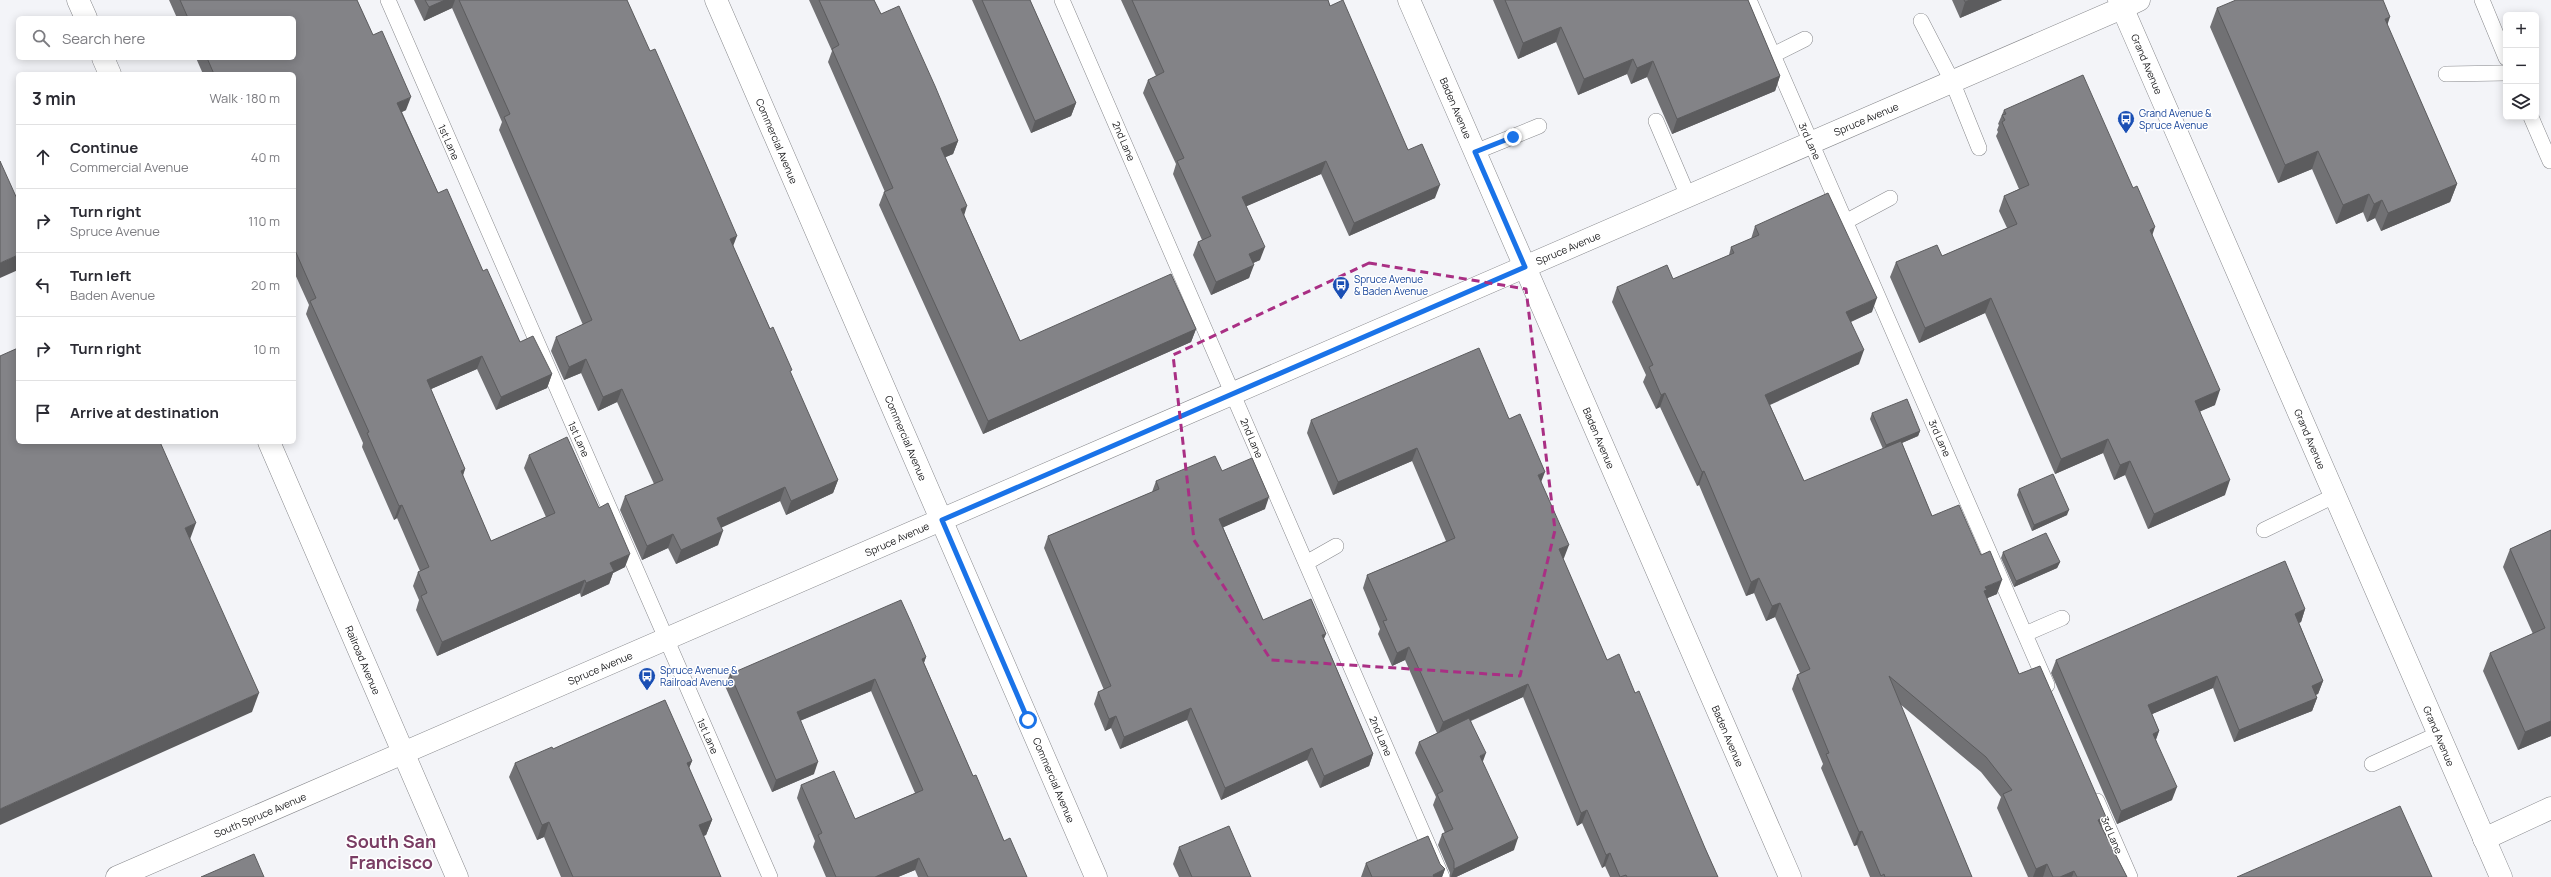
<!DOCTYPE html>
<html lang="en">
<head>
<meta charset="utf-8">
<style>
  :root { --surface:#fff; --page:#f7f7f7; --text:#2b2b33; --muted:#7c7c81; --line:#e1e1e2 }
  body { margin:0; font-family:Manrope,sans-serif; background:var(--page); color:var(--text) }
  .controls { position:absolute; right:12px; top:12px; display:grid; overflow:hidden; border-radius:6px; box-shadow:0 2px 10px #0003 }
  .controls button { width:36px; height:36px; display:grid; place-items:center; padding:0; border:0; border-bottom:1px solid var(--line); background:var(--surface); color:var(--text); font:20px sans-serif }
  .stop { position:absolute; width:12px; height:12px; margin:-9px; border:3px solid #1a73e8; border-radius:50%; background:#fff }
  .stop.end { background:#1a73e8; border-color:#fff; box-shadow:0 1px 4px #0008 }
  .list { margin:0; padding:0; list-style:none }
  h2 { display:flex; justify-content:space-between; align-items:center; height:52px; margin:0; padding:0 16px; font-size:17px }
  h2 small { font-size:13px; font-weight:400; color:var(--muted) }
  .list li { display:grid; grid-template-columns:26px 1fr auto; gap:12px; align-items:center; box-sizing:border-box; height:64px; padding:0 16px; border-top:1px solid var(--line) }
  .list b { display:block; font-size:15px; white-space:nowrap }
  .list p { margin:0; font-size:13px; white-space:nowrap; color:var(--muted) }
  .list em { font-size:13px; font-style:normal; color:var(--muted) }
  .icon { flex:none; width:22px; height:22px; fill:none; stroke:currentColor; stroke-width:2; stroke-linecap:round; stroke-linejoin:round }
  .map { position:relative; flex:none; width:2551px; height:877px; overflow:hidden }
  .search { position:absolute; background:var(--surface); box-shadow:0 2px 10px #0003; left:16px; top:16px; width:280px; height:44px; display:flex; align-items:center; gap:10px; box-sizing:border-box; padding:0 14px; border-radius:6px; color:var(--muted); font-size:15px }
  .panel { position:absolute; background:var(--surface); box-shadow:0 2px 10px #0003; left:16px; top:72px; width:280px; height:372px; border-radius:6px }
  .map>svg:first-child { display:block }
</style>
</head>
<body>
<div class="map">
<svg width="2551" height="877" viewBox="0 0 2551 877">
  <rect width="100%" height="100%" fill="#f3f4f8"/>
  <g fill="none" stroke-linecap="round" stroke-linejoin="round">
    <defs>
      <path id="lane" d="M 388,0 L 770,877
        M 1062,0 L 1442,877
        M 1749,0 L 2047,685
        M 2482,0 L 2506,58
        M 1921,21 L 1952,81 L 1979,148
        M 1773,55 L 1805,39
        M 2446,74 L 2506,73
        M 2531,117 L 2550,161
        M 1656,121 L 1688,196
        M 1475,152 L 1539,126
        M 1845,222 L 1890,198
        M 2264,530 L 2334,496
        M 1306,563 L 1336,546
        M 2025,634 L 2062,618
        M 2372,764 L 2438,734
        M 2097,801 L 2130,877"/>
      <path id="street" d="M 78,0 L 86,18
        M 716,0 L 1096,877
        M 1409,0 L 1790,877
        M 2122,8 L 2139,0
        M 103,58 L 110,74
        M 269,442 L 457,877
        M 2484,839 L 2551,808"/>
      <path id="secondary" d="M 2119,0 L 2501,877
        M 117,877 L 2122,8"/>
    </defs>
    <!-- lane casing -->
    <use href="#lane" stroke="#87888c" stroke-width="16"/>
    <!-- street casing -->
    <use href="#street" stroke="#87888c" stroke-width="23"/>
    <!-- secondary casing -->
    <use href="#secondary" stroke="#87888c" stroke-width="23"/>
    <!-- lane -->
    <use href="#lane" stroke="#fff" stroke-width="15"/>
    <!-- street -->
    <use href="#street" stroke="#fff" stroke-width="22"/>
    <!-- secondary -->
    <use href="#secondary" stroke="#fff" stroke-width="22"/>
  </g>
  <!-- wall -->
  <path fill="#717174" d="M 169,0 L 357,0 L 406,110 L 402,112 L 438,193 L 483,271 L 520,342 L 552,374 L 547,388 L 496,410 L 477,369 L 431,389 L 465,469 L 463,476 L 491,541 L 546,517 L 524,468 L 529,455 L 625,567 L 613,573 L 609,584 L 581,597 L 580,593 L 437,656 L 416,610 L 419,600 L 413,586 L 418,572 L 420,571 L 397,518 L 394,520 L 362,447 L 363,443 L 306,314 L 309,305 L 294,272 L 294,74 L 203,74 L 196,58 L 294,58 L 294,18 L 177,18 Z
    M 414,0 L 627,0 L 733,246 L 838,480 L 833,493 L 786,515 L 780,501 L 721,527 L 718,545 L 676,564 L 668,548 L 642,560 L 620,510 L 625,496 L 654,484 L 617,402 L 598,411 L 581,373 L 564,380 L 551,351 L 556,337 L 583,325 L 499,130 L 502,122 L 452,8 L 424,21 Z
    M 809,0 L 874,0 L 881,14 L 958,141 L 953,154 L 945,157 L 964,215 L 1020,341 L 1196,329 L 1191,342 L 983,434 L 879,205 L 884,192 L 885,192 L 828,62 L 832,51 Z
    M 972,0 L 1030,0 L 1076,103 L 1071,116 L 1031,133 Z
    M 1121,0 L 1328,0 L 1330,6 L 1408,150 L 1435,198 L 1349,236 L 1321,174 L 1246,206 L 1260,260 L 1253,263 L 1249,278 L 1211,295 L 1193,255 L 1198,242 L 1202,240 L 1173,174 L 1176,164 L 1143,93 L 1148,80 L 1156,76 Z
    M 1493,0 L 1748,0 L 1780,76 L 1775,91 L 1672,134 L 1647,77 L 1631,84 L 1627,74 L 1578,95 L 1556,42 L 1518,59 Z
    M 1952,0 L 2002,0 L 1960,18 Z
    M 2217,8 L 2387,25 L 2457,184 L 2450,202 L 2381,231 L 2375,218 L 2367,222 L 2363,212 L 2336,224 L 2312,169 L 2278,183 L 2210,27 Z
    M 2004,110 L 2152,235 L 2215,405 L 2200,411 L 2225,495 L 2148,529 L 2125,475 L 2114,480 L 2103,453 L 2055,474 L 1985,313 L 1919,343 L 1890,277 L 1896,262 L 1942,256 L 2007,228 L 1999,211 L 2004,196 L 2019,189 L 1996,136 L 1998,132 L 1997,130 L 1999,125 L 1998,124 Z
    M 1755,226 L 1872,312 L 1851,322 L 1859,364 L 1770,405 L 1804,481 L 1883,449 L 1870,419 L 1872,413 L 1920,431 L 1918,436 L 1902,443 L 1932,516 L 1997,594 L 1987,598 L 2019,674 L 2106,817 L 2102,827 L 2127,877 L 2028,877 L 1997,808 L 2001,797 L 1981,772 L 1900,704 L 1972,877 L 1870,877 L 1857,845 L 1854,846 L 1821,768 L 1823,764 L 1792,689 L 1797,675 L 1800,673 L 1775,617 L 1766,621 L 1754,593 L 1746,596 L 1699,485 L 1697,486 L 1660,407 L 1656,409 L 1643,382 L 1646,375 L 1612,302 L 1617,287 L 1673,279 L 1729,255 L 1731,247 L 1751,239 Z
    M 1509,419 L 1541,482 L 1564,558 L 1563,559 L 1607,660 L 1635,693 L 1705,848 L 1718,877 L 1610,877 L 1605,866 L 1602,868 L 1582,823 L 1577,826 L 1523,697 L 1471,721 L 1483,763 L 1514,850 L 1456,877 L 1450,877 L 1450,873 L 1438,845 L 1442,834 L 1445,833 L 1433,805 L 1436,797 L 1415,753 L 1419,742 L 1437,733 L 1405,660 L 1392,666 L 1378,634 L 1380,629 L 1363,588 L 1367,575 L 1446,541 L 1412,461 L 1333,495 L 1307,433 L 1311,420 Z
    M 1222,471 L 1265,509 L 1223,527 L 1263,620 L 1324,639 L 1373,754 L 1369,766 L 1320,788 L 1307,760 L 1221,800 L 1187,720 L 1120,749 L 1111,728 L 1105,731 L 1094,704 L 1098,692 L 1104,690 L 1044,548 L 1048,536 L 1152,492 L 1156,481 Z
    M 2019,489 L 2067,515 L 2032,531 L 2017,495 Z
    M 2551,530 L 2551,736 L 2518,750 L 2483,671 L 2490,653 L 2533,634 L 2503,567 L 2510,549 Z
    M 2003,552 L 2060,562 L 2057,568 L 2014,587 L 2001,558 Z
    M 2305,609 L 2301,622 L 2299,623 L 2323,681 L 2318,694 L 2315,695 L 2317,698 L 2312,711 L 2234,742 L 2213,688 L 2152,714 L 2159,731 L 2156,740 L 2172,800 L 2117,824 L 2051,673 L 2056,660 Z
    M 926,657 L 924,663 L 973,776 L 1004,841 L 1027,877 L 918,877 L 915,870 L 898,877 L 826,877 L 813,847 L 815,841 L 797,798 L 801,785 L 855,819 L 915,793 L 871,691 L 800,721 L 814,774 L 772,792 L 725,686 L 730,674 Z
    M 553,749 L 692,761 L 689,768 L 712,820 L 706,835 L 703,836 L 721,877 L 561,877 L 544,837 L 537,840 L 509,777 L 515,763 Z
    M 1179,847 L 1251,877 L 1179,877 L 1173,864 Z
    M 1366,863 L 1440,864 L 1445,869 L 1442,877 L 1361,877 Z"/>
  <!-- shaded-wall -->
  <path fill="#5c5c5e" d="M 445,0 L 455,0 L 452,8 L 424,21 L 429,7 Z
    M 1970,0 L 2002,0 L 1960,18 L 1965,2 Z
    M 2390,17 L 2384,35 L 2385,19 Z
    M 1561,27 L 1556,42 L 1518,59 L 1523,43 Z
    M 1633,59 L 1627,74 L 1578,95 L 1584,79 Z
    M 1653,61 L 1647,77 L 1631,84 L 1637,68 Z
    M 1780,76 L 1775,91 L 1672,134 L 1677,119 Z
    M 411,97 L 406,110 L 393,116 L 397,103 Z
    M 1076,103 L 1071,116 L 1031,133 L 1035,121 Z
    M 958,141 L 953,154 L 937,161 L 941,148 Z
    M 2318,151 L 2312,169 L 2278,183 L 2285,165 Z
    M 1326,161 L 1321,174 L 1238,210 L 1242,197 Z
    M 2457,184 L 2450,202 L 2381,231 L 2388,213 Z
    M 1440,185 L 1435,198 L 1349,236 L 1354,223 Z
    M 2369,194 L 2363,212 L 2336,224 L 2343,205 Z
    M 2382,200 L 2375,218 L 2367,222 L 2374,204 Z
    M 967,206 L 963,219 L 961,209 Z
    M 2155,227 L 2150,242 L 2150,230 Z
    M 737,236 L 732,249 L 730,239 Z
    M 1265,247 L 1260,260 L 1244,267 L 1249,254 Z
    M 18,255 L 18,270 L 0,278 L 0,263 Z
    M 1254,265 L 1249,278 L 1211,295 L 1216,282 Z
    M 1877,298 L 1872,312 L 1841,326 L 1846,312 Z
    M 1991,298 L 1985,313 L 1919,343 L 1925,328 Z
    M 1196,329 L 1191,342 L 983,434 L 988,421 Z
    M 1864,350 L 1859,364 L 1760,409 L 1765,395 Z
    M 482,356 L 477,369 L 422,393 L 427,380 Z
    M 586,359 L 581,373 L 564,380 L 569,367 Z
    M 552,374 L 547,388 L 496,410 L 501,397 Z
    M 622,389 L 617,402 L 598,411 L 603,397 Z
    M 2220,390 L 2215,405 L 2190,416 L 2195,401 Z
    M 1665,393 L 1660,407 L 1656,409 L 1661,395 Z
    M 1920,431 L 1918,436 L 1883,451 L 1886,445 Z
    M 2108,439 L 2103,453 L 2055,474 L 2061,459 Z
    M 1417,448 L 1412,461 L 1333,495 L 1338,482 Z
    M 2130,461 L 2125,475 L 2114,480 L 2120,465 Z
    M 465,469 L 460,482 L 461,471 Z
    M 1704,471 L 1699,485 L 1697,486 L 1702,472 Z
    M 1545,472 L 1540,485 L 1538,475 Z
    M 838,480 L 833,493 L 786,515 L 791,501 Z
    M 2230,480 L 2225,495 L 2148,529 L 2154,514 Z
    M 785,487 L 780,501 L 712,532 L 717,518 Z
    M 1269,497 L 1265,509 L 1215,531 L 1219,519 Z
    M 402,505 L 397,518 L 394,520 L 399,506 Z
    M 2069,510 L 2067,515 L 2032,531 L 2034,525 Z
    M 196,523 L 189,542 L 185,528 Z
    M 723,531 L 718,545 L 676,564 L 681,550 Z
    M 673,534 L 668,548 L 642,560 L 647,546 Z
    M 1569,545 L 1564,558 L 1554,562 L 1559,549 Z
    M 630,554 L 625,567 L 613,573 L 609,584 L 581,597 L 586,583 L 610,563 Z
    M 2060,562 L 2057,568 L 2014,587 L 2016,581 Z
    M 1759,578 L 1754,593 L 1746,596 L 1751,582 Z
    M 585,580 L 580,593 L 437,656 L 442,642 Z
    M 2002,580 L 1997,594 L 1983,600 L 1985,587 Z
    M 1780,603 L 1775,617 L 1766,621 L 1772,606 Z
    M 2305,609 L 2301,622 L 2290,626 L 2295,614 Z
    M 1326,634 L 1321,646 L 1322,635 Z
    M 1409,647 L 1405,660 L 1392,666 L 1397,653 Z
    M 926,657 L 921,670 L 922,659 Z
    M 2217,676 L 2213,688 L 2143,718 L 2148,705 Z
    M 875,679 L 871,691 L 792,724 L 797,712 Z
    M 2323,681 L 2318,694 L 2307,698 L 2312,686 Z
    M 1528,684 L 1523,697 L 1438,735 L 1443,722 Z
    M 259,693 L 252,712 L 0,825 L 0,809 Z
    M 2317,698 L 2312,711 L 2234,742 L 2239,730 Z
    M 1191,708 L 1187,720 L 1120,749 L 1124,737 Z
    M 1116,716 L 1111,728 L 1105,731 L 1109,719 Z
    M 2551,721 L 2551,736 L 2518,750 L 2525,732 Z
    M 2159,731 L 2154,744 L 2153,734 Z
    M 1312,748 L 1307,760 L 1221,800 L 1225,788 Z
    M 1486,753 L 1482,764 L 1480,756 Z
    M 1373,754 L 1369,766 L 1320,788 L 1324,776 Z
    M 692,761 L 686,775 L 687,763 Z
    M 818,762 L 814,774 L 772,792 L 776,780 Z
    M 2177,787 L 2172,800 L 2117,824 L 2121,811 Z
    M 1587,810 L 1582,823 L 1577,826 L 1581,813 Z
    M 2106,817 L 2100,831 L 2098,820 Z
    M 712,820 L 706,835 L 693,840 L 699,825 Z
    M 549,822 L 544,837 L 537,840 L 542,825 Z
    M 1862,831 L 1857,845 L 1854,846 L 1859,832 Z
    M 1518,838 L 1514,850 L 1456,877 L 1451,877 L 1454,869 Z
    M 1610,853 L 1605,866 L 1602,868 L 1606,855 Z
    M 919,858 L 915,870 L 898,877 L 875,877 Z
    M 2047,864 L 2043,877 L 2033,877 L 2036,869 Z
    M 1445,869 L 1442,877 L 1432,877 L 1433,875 Z
    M 2074,871 L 2072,877 L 2060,877 Z"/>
  <!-- building -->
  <path fill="#838387" stroke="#5c5c5e" d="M 180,0 L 357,0 L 373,35 L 382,31 L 411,97 L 397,103 L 438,193 L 447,189 L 483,271 L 487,269 L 520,342 L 533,336 L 552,374 L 501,397 L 482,356 L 427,380 L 465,469 L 461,471 L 491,541 L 555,513 L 529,455 L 567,437 L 599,508 L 608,503 L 630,554 L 610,563 L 614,571 L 586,583 L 585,580 L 442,642 L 421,596 L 427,593 L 418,572 L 429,567 L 402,505 L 399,506 L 367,433 L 369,432 L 310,301 L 316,298 L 294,248 L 294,74 L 214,74 L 207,58 L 294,58 L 294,18 L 188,18 Z
    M 425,0 L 445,0 L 429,7 Z
    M 459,0 L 627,0 L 650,51 L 655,49 L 705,162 L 737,236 L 730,239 L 770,329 L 773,327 L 792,370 L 790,371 L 838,480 L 791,501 L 785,487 L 717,518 L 723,531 L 681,550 L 673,534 L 647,546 L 625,496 L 663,480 L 622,389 L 603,397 L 586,359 L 569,367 L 556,337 L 592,320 L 504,117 L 510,114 Z
    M 819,0 L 874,0 L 881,14 L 899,6 L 935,86 L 958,141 L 941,148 L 967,206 L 961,209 L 1020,341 L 1171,274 L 1196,329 L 988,421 L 884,192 L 893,188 L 832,49 L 839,45 Z
    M 982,0 L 1030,0 L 1076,103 L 1035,121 Z
    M 1132,0 L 1328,0 L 1330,6 L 1343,0 L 1408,150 L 1422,144 L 1440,185 L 1354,223 L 1326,161 L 1242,197 L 1265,247 L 1249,254 L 1254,265 L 1216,282 L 1198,242 L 1211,236 L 1177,161 L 1184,158 L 1148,80 L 1164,72 Z
    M 1505,0 L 1748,0 L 1780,76 L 1677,119 L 1653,61 L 1637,68 L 1633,59 L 1584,79 L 1561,27 L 1523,43 Z
    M 1964,0 L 1970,0 L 1965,2 Z
    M 2236,0 L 2383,0 L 2390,17 L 2385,19 L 2457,184 L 2388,213 L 2382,200 L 2374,204 L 2369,194 L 2343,205 L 2318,151 L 2285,165 L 2217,8 Z
    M 2083,75 L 2133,188 L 2137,186 L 2155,227 L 2150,230 L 2220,390 L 2195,401 L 2230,480 L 2154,514 L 2130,461 L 2120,465 L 2108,439 L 2061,459 L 1991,298 L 1925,328 L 1896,262 L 1937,245 L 1942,256 L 2017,224 L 2004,196 L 2029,185 L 2002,122 L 2005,120 L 2002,115 L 2006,114 L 2004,110 Z
    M 0,161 L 18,201 L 18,255 L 0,263 Z
    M 1828,193 L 1877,298 L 1846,312 L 1864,350 L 1765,395 L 1804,481 L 1901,441 L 1932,516 L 1959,505 L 1981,555 L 1990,551 L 2002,580 L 1985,587 L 1987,590 L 1984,591 L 2019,674 L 2040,666 L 2106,817 L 2098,820 L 2127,877 L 2077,877 L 2074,871 L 2060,877 L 2053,877 L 2047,864 L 2036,869 L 2003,794 L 2012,790 L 1986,757 L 1889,676 L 1972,877 L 1885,877 L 1884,874 L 1881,876 L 1862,831 L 1859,832 L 1826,754 L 1829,753 L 1797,675 L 1810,669 L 1780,603 L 1772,606 L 1759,578 L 1751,582 L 1704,471 L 1702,472 L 1665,393 L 1661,395 L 1649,367 L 1653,365 L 1617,287 L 1667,265 L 1673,279 L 1734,253 L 1731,247 L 1759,235 L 1755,226 Z
    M 18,348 L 18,442 L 160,442 L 196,523 L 185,528 L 259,693 L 0,809 L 0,356 Z
    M 1479,348 L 1509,419 L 1520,414 L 1545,472 L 1538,475 L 1569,545 L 1559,549 L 1607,660 L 1619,654 L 1635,693 L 1639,691 L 1705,848 L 1718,877 L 1627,877 L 1626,875 L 1620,877 L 1610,853 L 1606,855 L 1587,810 L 1581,813 L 1528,684 L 1443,722 L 1409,647 L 1397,653 L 1383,621 L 1387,620 L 1367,575 L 1455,538 L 1417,448 L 1338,482 L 1311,420 Z
    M 1907,399 L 1920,431 L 1886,445 L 1872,413 Z
    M 1215,456 L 1222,471 L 1252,458 L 1269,497 L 1219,519 L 1263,620 L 1311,599 L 1326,634 L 1322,635 L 1373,754 L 1324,776 L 1312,748 L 1225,788 L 1191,708 L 1124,737 L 1116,716 L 1109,719 L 1098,692 L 1111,686 L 1048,536 L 1159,489 L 1156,481 Z
    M 2053,474 L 2069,510 L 2034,525 L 2019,489 Z
    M 2551,530 L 2551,721 L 2525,732 L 2490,653 L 2545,628 L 2510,549 Z
    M 2046,533 L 2060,562 L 2016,581 L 2003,552 Z
    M 2285,561 L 2305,609 L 2295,614 L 2323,681 L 2312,686 L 2317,698 L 2239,730 L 2217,676 L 2148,705 L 2159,731 L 2153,734 L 2177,787 L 2121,811 L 2056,660 Z
    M 901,600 L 911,622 L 926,657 L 922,659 L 973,776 L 976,775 L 1004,841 L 1010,838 L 1027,877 L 928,877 L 919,858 L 875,877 L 836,877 L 818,835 L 822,833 L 801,785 L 834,771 L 855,819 L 923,790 L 875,679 L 797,712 L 818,762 L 776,780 L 730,674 Z
    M 665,700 L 692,761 L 687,763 L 712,820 L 699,825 L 721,877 L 573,877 L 549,822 L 542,825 L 515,763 L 552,747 L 553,749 L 564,744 Z
    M 1469,718 L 1486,753 L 1480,756 L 1518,838 L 1454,869 L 1454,862 L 1442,834 L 1453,829 L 1437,794 L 1443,791 L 1419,742 Z
    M 2400,806 L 2432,877 L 2237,877 Z
    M 1229,826 L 1251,877 L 1192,877 L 1179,847 Z
    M 1428,836 L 1440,864 L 1445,869 L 1433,875 L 1434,877 L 1372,877 L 1366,863 Z
    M 254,854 L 264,877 L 201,877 Z"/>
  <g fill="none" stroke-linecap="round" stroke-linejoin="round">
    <!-- route -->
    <path stroke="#1a73e8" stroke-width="5" d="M 1028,720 L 942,520 L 1525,267 L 1475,152 L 1513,137"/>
  </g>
  <!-- marked area -->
  <path fill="none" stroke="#a92f84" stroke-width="3" stroke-dasharray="8 5" stroke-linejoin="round" d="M 1369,263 L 1526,289 L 1555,530 L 1520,676 L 1271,660 L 1194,540 L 1173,355 Z"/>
  <!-- icons -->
  <defs>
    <symbol id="bus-pin" viewBox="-11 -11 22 30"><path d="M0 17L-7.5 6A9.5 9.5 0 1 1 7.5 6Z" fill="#1a4fb4" stroke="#fff"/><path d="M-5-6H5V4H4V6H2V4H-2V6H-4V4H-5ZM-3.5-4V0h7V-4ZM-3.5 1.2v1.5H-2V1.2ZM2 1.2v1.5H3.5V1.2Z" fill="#fff"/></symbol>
  </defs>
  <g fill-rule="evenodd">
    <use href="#bus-pin" x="2116" y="109" width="20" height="27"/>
    <use href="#bus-pin" x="1331" y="275" width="20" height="27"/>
    <use href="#bus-pin" x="637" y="666" width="20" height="27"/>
  </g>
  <g text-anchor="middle" stroke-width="3" stroke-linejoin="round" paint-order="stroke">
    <!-- street labels -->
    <g font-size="10" fill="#212123" stroke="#fff">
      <text transform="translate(2147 64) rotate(67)" y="4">Grand Avenue</text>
      <text transform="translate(1456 108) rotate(67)" y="4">Baden Avenue</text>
      <text transform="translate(1866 119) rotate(-23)" y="4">Spruce Avenue</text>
      <text transform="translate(777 141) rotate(67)" y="4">Commercial Avenue</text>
      <text transform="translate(1124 141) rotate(67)" y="4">2nd Lane</text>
      <text transform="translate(1810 141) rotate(66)" y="4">3rd Lane</text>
      <text transform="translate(449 142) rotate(66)" y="4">1st Lane</text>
      <text transform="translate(1568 248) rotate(-23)" y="4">Spruce Avenue</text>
      <text transform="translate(906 438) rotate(67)" y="4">Commercial Avenue</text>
      <text transform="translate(1252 438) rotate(67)" y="4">2nd Lane</text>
      <text transform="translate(1599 438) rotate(67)" y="4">Baden Avenue</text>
      <text transform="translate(1940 438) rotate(66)" y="4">3rd Lane</text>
      <text transform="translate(579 439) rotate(66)" y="4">1st Lane</text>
      <text transform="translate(2310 439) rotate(67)" y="4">Grand Avenue</text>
      <text transform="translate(897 539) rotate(-24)" y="4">Spruce Avenue</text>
      <text transform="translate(363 660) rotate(67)" y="4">Railroad Avenue</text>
      <text transform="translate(600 668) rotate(-23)" y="4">Spruce Avenue</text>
      <text transform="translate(708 736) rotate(66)" y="4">1st Lane</text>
      <text transform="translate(1381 736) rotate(67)" y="4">2nd Lane</text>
      <text transform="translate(1728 736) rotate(67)" y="4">Baden Avenue</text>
      <text transform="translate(2439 736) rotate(67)" y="4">Grand Avenue</text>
      <text transform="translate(1054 780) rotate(67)" y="4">Commercial Avenue</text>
      <text transform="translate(260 815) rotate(-23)" y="4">South Spruce Avenue</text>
      <text transform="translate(2112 835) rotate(67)" y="4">3rd Lane</text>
    </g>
    <!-- transit labels -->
    <g font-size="10" fill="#164399" stroke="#fff" text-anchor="start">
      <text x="2139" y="117">Grand Avenue &amp;<tspan x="2139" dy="12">Spruce Avenue</tspan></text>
      <text x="1354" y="283">Spruce Avenue<tspan x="1354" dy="12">&amp; Baden Avenue</tspan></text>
      <text x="660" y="674">Spruce Avenue &amp;<tspan x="660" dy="12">Railroad Avenue</tspan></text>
    </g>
    <!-- town labels -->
    <g font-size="18" font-weight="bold" fill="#7a3d64" stroke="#fff">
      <text x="391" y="848">South San<tspan x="391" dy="21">Francisco</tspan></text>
    </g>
  </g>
</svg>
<div class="controls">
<button>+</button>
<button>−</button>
<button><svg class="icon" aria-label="layers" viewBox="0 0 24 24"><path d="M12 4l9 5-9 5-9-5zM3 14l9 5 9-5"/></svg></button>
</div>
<div class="stop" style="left:1028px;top:720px"></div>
<div class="stop end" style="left:1513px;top:137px"></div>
<div class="search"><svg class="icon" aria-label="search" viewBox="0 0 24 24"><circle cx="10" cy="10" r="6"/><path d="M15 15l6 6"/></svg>Search here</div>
<section class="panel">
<h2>3 min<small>Walk · 180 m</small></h2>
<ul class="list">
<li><svg class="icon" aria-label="ahead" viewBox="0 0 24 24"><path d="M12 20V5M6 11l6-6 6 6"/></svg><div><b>Continue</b><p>Commercial Avenue</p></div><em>40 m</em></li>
<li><svg class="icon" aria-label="right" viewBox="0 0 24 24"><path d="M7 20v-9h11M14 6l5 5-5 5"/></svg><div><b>Turn right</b><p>Spruce Avenue</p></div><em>110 m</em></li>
<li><svg class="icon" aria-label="left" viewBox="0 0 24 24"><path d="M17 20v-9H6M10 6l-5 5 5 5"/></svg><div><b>Turn left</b><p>Baden Avenue</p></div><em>20 m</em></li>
<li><svg class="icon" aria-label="right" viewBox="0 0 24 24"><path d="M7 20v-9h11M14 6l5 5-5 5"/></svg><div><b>Turn right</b></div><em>10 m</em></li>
<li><svg class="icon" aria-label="arrive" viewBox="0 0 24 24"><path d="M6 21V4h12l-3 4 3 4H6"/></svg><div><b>Arrive at destination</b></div></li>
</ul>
</section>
</div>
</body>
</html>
